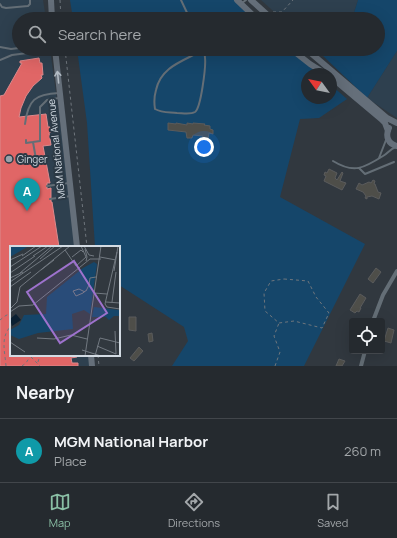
<!DOCTYPE html>
<html lang="en">
<head>
<meta charset="utf-8">
<style>
  :root { --surface:#252a2f; --page:#2d3237; --text:#f1f3f6; --muted:#a3a7aa; --line:#42464b; --accent:#8abfa5 }
  body { margin:0; font-family:Manrope,sans-serif; background:var(--page); color:var(--text) }
  .controls { position:absolute; right:12px; bottom:12px; display:grid; overflow:hidden; border-radius:4px; box-shadow:0 4px 16px #0002 }
  .controls button { width:36px; height:36px; display:grid; place-items:center; padding:0; border:0; border-bottom:1px solid var(--line); background:var(--surface); color:var(--text); font:20px sans-serif }
  .compass { position:absolute; left:301px; top:68px; width:36px; height:36px; border-radius:50%; background:var(--surface); box-shadow:0 4px 16px #0002; rotate:303deg }
  .you { position:absolute; left:204px; top:147px; width:14px; height:14px; margin:-10px; border:3px solid #fff; border-radius:50%; background:#1a73e8; box-shadow:0 0 0 6px #1a73e833 }
  .badge { display:grid; place-items:center; width:26px; height:26px; border-radius:50%; background:var(--accent); color:#fff; font-size:13px; font-weight:700 }
  .pin { position:absolute; translate:-50% -33px; filter:drop-shadow(0 1px 2px #0008) }
  .pin::after { content:''; position:absolute; top:21px; width:14px; height:12px; background:inherit; clip-path:polygon(0 0,100% 0,50% 100%) }
  .list { margin:0; padding:0; list-style:none }
  h2 { display:flex; justify-content:space-between; align-items:center; height:52px; margin:0; padding:0 16px; font-size:17px }
  h2 small { font-size:13px; font-weight:400; color:var(--muted) }
  .list li { display:grid; grid-template-columns:26px 1fr auto; gap:12px; align-items:center; box-sizing:border-box; height:64px; padding:0 16px; border-top:1px solid var(--line) }
  .list b { display:block; font-size:15px; white-space:nowrap }
  .list p { margin:0; font-size:13px; white-space:nowrap; color:var(--muted) }
  .list em { font-size:13px; font-style:normal; color:var(--muted) }
  .icon { flex:none; width:22px; height:22px; fill:none; stroke:currentColor; stroke-width:2; stroke-linecap:round; stroke-linejoin:round }
  .map { position:relative; flex:none; width:397px; height:366px; overflow:hidden }
  .search { position:absolute; background:var(--surface); box-shadow:0 4px 16px #0002; left:12px; right:12px; top:12px; height:44px; display:flex; align-items:center; gap:10px; box-sizing:border-box; padding:0 14px; border-radius:22px; color:var(--muted); font-size:15px }
  .sheet { height:116px; background:var(--surface) }
  nav { display:flex; justify-content:space-around; align-items:center; box-sizing:border-box; height:56px; border-top:1px solid var(--line); background:var(--surface); font-size:11px; color:var(--muted) }
  nav a { display:grid; justify-items:center; gap:2px }
  nav .on { color:var(--accent) }
  .map>svg:first-child { display:block }
</style>
</head>
<body>
<div class="map">
<svg width="397" height="366" viewBox="0 0 397 366">
  <rect width="100%" height="100%" fill="#31383f"/>
  <!-- built -->
  <path fill="#2e404f" d="M 0,0 L 43,0 L 46,19 L 19,19 L 19,49 L 50,49 L 77,247 L 11,247 L 11,355 L 90,355 L 91,366 L 0,366 Z
    M 261,0 L 358,0 L 352,19 L 282,19 Z
    M 397,51 L 397,118 L 367,98 Z"/>
  <!-- green -->
  <path fill="#15466a" d="M 70,0 L 234,0 L 257,19 L 73,19 Z
    M 358,0 L 397,0 L 397,51 L 367,98 L 321,54 L 325,49 L 378,49 L 378,19 L 352,19 Z
    M 77,49 L 292,49 L 319,74 L 307,74 L 307,98 L 331,98 L 331,85 L 347,99 L 319,118 L 300,119 L 280,197 L 365,244 L 304,366 L 172,366 L 188,341 L 184,327 L 119,285 L 119,247 L 95,247 L 87,123 Z"/>
  <!-- homes -->
  <path fill="#ffd966" stroke="#f2da8c" d="M 22,80 L 25,82 L 26,90 L 2,133 L 0,118 Z"/>
  <!-- shops -->
  <path fill="#e06666" stroke="#dc898c" d="M 39,58 L 40,63 L 42,63 L 43,75 L 41,75 L 42,78 L 33,86 L 26,96 L 21,108 L 19,117 L 46,114 L 48,127 L 50,127 L 51,132 L 49,133 L 51,145 L 43,146 L 50,183 L 47,183 L 47,189 L 51,188 L 51,202 L 52,202 L 59,247 L 11,247 L 11,355 L 77,355 L 77,357 L 71,358 L 72,363 L 78,363 L 78,366 L 0,366 L 0,96 L 4,95 L 22,63 L 20,63 L 20,61 Z"/>
  <!-- building -->
  <path fill="#4e4e49" stroke="#5a5b5c" d="M 168,123 L 176,124 L 176,123 L 187,125 L 187,123 L 193,124 L 193,123 L 205,124 L 204,125 L 210,126 L 210,129 L 213,130 L 213,134 L 209,133 L 208,140 L 202,139 L 203,136 L 193,135 L 192,138 L 187,138 L 186,132 L 168,130 Z
    M 329,169 L 337,173 L 335,178 L 337,180 L 342,172 L 343,173 L 340,181 L 346,183 L 342,190 L 324,181 L 326,176 L 324,175 L 325,172 L 327,173 Z
    M 373,180 L 375,181 L 374,184 L 375,184 L 378,192 L 381,193 L 379,199 L 372,196 L 367,197 L 367,199 L 365,198 L 366,196 L 363,192 L 356,189 L 359,183 L 362,185 L 369,182 L 371,183 Z
    M 376,268 L 381,272 L 373,283 L 368,279 Z
    M 360,294 L 366,298 L 360,308 L 361,308 L 359,312 L 357,311 L 355,313 L 350,310 Z
    M 129,317 L 136,317 L 136,331 L 129,330 Z
    M 388,328 L 394,330 L 391,343 L 384,341 Z
    M 152,333 L 153,341 L 149,342 L 148,334 Z
    M 139,347 L 143,351 L 134,361 L 130,358 Z
    M 339,359 L 345,361 L 342,366 L 336,366 Z"/>
  <g fill="none" stroke-linecap="round" stroke-linejoin="round">
    <!-- path -->
    <path stroke="#6f767d" stroke-width="1" stroke-dasharray="3 3" stroke-linecap="butt" d="M 60,0 L 61,19
      M 273,12 L 282,12 L 293,0
      M 65,49 L 87,247
      M 284,279 L 308,281 L 316,297 L 329,313 L 322,328 L 294,321 L 279,323 L 265,311 L 264,293 L 271,281 Z
      M 0,320 L 5,316 L 11,313
      M 98,355 L 99,366
      M 31,357 L 40,366
      M 38,362 L 40,355
      M 6,366 C 5,352 0,337 11,326
      M 22,366 L 26,363 L 31,355
      M 275,366 L 280,352 L 274,336 L 279,323"/>
    <!-- lane -->
    <path stroke="#646e76" stroke-width="2" d="M 181,0 L 190,19
      M 242,3 L 246,0
      M 0,4 L 2,7 L 6,8 L 28,6 L 30,4 L 30,0
      M 0,47 L 11,49 L 19,48
      M 203,49 C 204,52 205,55 205,58 C 206,66 201,108 195,112 C 190,115 182,113 177,113 C 170,112 162,113 155,109 C 154,103 154,97 156,90 C 161,66 184,61 203,50
      M 0,60 L 12,55 L 43,51 L 46,49
      M 25,124 C 28,100 35,94 59,93
      M 26,140 L 26,143 L 40,141 L 40,107 L 47,100 L 59,98
      M 33,142 L 37,165
      M 379,158 L 386,140
      M 333,161 C 354,174 364,168 383,156 C 388,153 390,149 396,147
      M 359,168 L 365,174 L 394,162
      M 47,186 L 69,183
      M 50,199 L 71,196"/>
    <!-- street -->
    <path stroke="#646e76" stroke-width="4" d="M 373,321 L 383,295 L 397,271
      M 361,366 L 365,351"/>
    <!-- secondary -->
    <path stroke="#656f7a" stroke-width="6" d="M 51,0 L 52,19
      M 237,0 L 257,19
      M 251,0 L 272,19
      M 55,49 L 77,247
      M 291,49 L 310,64 L 326,74
      M 306,49 L 387,118 L 397,123
      M 331,77 L 381,119 L 385,123 L 388,131
      M 389,128 C 385,136 388,144 397,146
      M 91,355 L 92,366"/>
  </g>
  <!-- one-way arrows -->
  <defs><path id="oneway-shaft" d="M-6 0H5M1.5-3L5.5 0L1.5 3" fill="none" stroke-width="1.6" stroke-linecap="round" stroke-linejoin="round"/></defs>
  <use stroke="#b2bbc4" href="#oneway-shaft" transform="translate(58 77) rotate(-96)"/>
  <!-- markers -->
  <circle fill="#9aa2aa" stroke="#2b3945" stroke-width="1.5" cx="9" cy="159" r="4"/>
  <g text-anchor="middle" stroke-width="4" stroke-linejoin="round" paint-order="stroke">
    <!-- street labels -->
    <g font-size="10" fill="#d3dbe3" stroke="#2b3945">
      <text transform="translate(56 149) rotate(-96)" y="4">MGM National Avenue</text>
    </g>
    <!-- poi labels -->
    <g font-size="10" fill="#d3dbe3" stroke="#2b3945" text-anchor="start">
      <text x="17" y="163">Ginger</text>
    </g>
  </g>
  <!-- overview -->
  <g transform="translate(10 246)">
    <rect width="110" height="110" fill="#31383f"/>
    <path d="M 0,0 L 19,0 L 0,11 ZM 84,16 L 87,18 L 80,68 L 74,64 L 62,68 L 63,83 L 28,87 L 9,93 L 0,89 L 0,84 L 9,79 L 14,69 L 36,68 L 37,51 L 73,22 ZM 84,61 L 110,64 L 110,70 L 104,70 L 99,74 L 96,71 L 82,71 Z" fill="#15466a"/>
    <path d="M 6,68 L 11,74 L 2,80 L 0,73 Z" fill="#0b2032"/>
    <path fill="none" stroke="#727981" stroke-width="1" d="M 74,0 L 79,9 L 84,10M 75,3 L 77,11 L 76,15M 55,4 L 66,20 L 76,11 L 71,0M 107,6 L 95,58 L 97,61 L 110,63M 12,10 L 26,0M 23,10 L 38,0M 62,11 L 71,4 L 73,6M 90,11 L 106,14M 30,13 L 45,0M 0,14 L 13,8M 0,21 L 32,0M 31,24 L 44,14M 104,25 L 108,0M 0,27 L 25,10M 10,27 L 42,0M 0,32 L 13,26M 0,36 L 53,0M 0,41 L 21,26M 75,46 L 69,43 L 63,45 L 66,50 L 73,47 L 75,45 L 76,45 L 79,39 L 80,32 L 86,31M 84,47 L 97,48M 96,56 L 110,57M 102,56 L 106,26M 0,63 L 7,56 L 10,41 L 60,0M 0,66 L 9,60 L 23,59 L 80,13 L 91,13M 27,92 L 44,93 L 61,89 L 77,93M 0,96 L 15,106M 87,100 L 106,108 L 105,85M 72,104 L 91,110M 75,110 L 91,0M 85,110 L 90,92 L 110,97"/>
    <path fill="#9e72cd" fill-opacity="0.15" stroke="#9e72cd" stroke-width="2" d="M 64,15 L 97,67 L 50,97 L 17,46 Z"/>
    <rect width="110" height="110" fill="none" stroke="#d3dbe3" stroke-width="2"/>
  </g>
</svg>
<div class="controls">
<button><svg class="icon" aria-label="locate" viewBox="0 0 24 24"><circle cx="12" cy="12" r="6"/><path d="M12 2v4M12 18v4M2 12h4M18 12h4"/></svg></button>
</div>
<svg class="compass" viewBox="-18 -18 36 36"><path d="M0-13l5 13h-10z" fill="#e53935"/><path d="M0 13l5-13h-10z" fill="#a3a7aa"/></svg>
<div class="you"></div>
<div class="pin badge" style="left:27px;top:211px;background:#0f9aa8">A</div>
<div class="search"><svg class="icon" aria-label="search" viewBox="0 0 24 24"><circle cx="10" cy="10" r="6"/><path d="M15 15l6 6"/></svg>Search here</div>
</div>
<section class="sheet">
<h2>Nearby<small></small></h2>
<ul class="list">
<li><span class="badge" style="background:#0f9aa8">A</span><div><b>MGM National Harbor</b><p>Place</p></div><em>260 m</em></li>
</ul>
</section>
<nav>
<a class="on"><svg class="icon" aria-label="map" viewBox="0 0 24 24"><path d="M3 6l6-2 6 2 6-2v14l-6 2-6-2-6 2zM9 4v14M15 6v14"/></svg>Map</a>
<a><svg class="icon" aria-label="directions" viewBox="0 0 24 24"><path d="M12 3l9 9-9 9-9-9zM9 14v-3h6M13 9l2 2-2 2"/></svg>Directions</a>
<a><svg class="icon" aria-label="saved" viewBox="0 0 24 24"><path d="M7 4h10v16l-5-4-5 4z"/></svg>Saved</a>
</nav>
</body>
</html>
